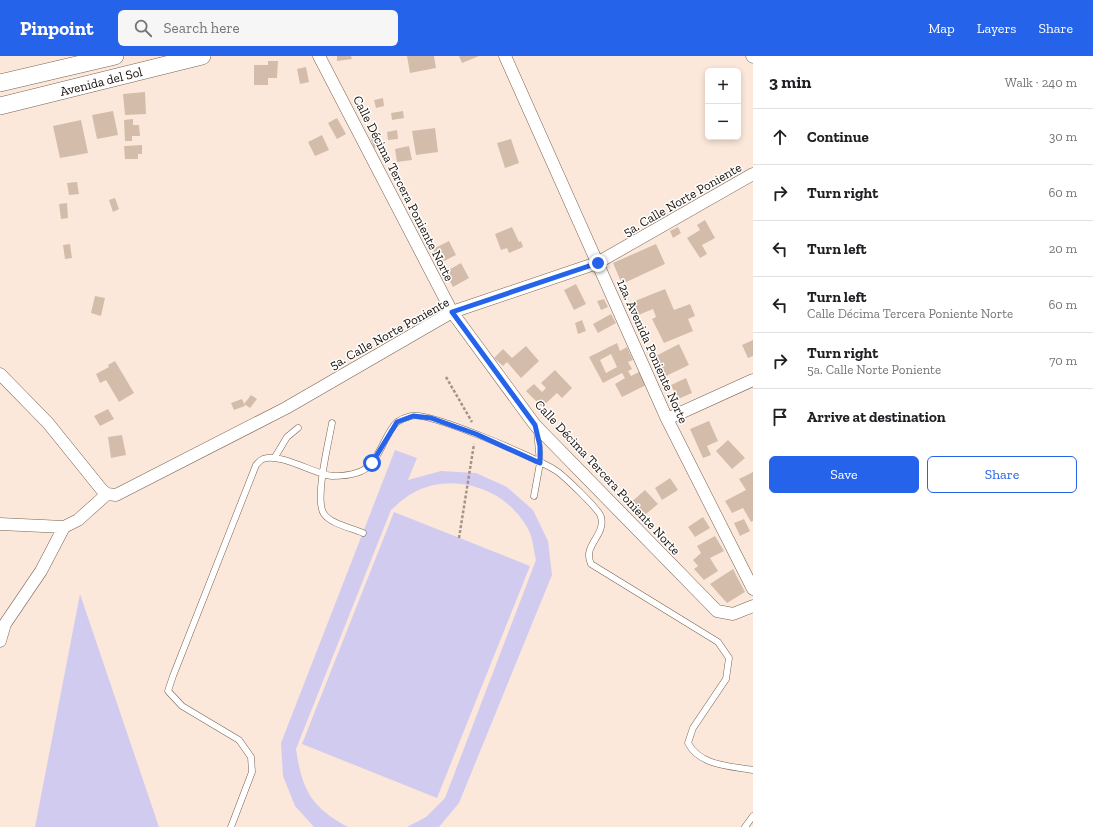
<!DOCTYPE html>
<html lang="en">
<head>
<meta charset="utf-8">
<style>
  :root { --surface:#fff; --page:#f6f6f6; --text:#202124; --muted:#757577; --line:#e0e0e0; --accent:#2563eb }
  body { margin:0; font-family:"Zilla Slab",serif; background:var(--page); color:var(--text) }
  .controls { position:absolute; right:12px; top:12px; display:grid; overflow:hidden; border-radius:6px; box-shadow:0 2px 6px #0003 }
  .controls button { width:36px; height:36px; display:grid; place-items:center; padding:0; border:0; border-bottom:1px solid var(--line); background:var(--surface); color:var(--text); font:20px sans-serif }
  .stop { position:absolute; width:12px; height:12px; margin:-9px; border:3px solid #2563eb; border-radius:50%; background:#fff }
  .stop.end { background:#2563eb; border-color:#fff; box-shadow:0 1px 4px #0008 }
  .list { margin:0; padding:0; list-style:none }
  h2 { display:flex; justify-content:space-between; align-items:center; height:52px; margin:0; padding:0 16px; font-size:17px }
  h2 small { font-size:13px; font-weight:400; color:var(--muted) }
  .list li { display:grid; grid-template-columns:26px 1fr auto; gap:12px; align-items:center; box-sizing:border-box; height:56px; padding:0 16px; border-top:1px solid var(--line) }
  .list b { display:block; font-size:15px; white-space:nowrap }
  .list p { margin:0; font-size:13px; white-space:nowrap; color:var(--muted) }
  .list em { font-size:13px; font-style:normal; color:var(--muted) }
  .actions { display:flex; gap:8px; padding:12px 16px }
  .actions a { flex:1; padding:9px 0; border:1px solid var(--accent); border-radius:6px; text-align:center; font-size:14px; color:var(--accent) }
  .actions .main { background:var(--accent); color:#fff }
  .icon { flex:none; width:22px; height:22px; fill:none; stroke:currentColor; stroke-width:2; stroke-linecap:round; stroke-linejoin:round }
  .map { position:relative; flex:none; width:753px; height:771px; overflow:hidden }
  header { display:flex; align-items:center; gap:24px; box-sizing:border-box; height:56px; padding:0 20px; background:var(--accent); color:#fff }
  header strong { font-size:19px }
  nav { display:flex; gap:22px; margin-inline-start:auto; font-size:14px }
  .search { width:280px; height:36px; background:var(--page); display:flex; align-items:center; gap:10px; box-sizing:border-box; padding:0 14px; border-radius:6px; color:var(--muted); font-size:15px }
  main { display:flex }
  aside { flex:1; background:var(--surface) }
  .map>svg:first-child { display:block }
</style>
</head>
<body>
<header>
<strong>Pinpoint</strong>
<div class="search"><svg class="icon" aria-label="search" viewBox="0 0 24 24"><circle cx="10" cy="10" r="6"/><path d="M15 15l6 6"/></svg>Search here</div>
<nav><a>Map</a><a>Layers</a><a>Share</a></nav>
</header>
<main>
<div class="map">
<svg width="753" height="771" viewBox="0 0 753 771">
  <rect width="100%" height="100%" fill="#fce8da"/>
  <!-- green -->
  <path fill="#d2cbf0" d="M 395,394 L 417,402 L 408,424 L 441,415 L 476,417 L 507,431 L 533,454 L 548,485 L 552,519 L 459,747 L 439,771 L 407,771 L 426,761 L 445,742 L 536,504 C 534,496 533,485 530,477 C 510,434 455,414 413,437 C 405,441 398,448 391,454 L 296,693 C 302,734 311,751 348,771 L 314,771 L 295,750 L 283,720 L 281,687 Z
    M 394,456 L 530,510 L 437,742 L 302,688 Z
    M 80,538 L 159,771 L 35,771 Z"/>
  <!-- building -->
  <path fill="#d4bcab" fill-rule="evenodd" d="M 337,0 L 351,0 L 352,3 L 337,5 Z
    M 407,0 L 434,0 L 436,12 L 410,17 Z
    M 459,0 L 479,0 L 462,7 Z
    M 268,5 L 278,5 L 277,22 L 268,22 L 268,29 L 254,29 L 254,9 L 268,9 Z
    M 306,11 L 309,26 L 300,28 L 297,13 Z
    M 145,36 L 146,58 L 125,59 L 123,38 Z
    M 383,42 L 384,50 L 376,52 L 374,44 Z
    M 113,55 L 118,79 L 97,83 L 92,59 Z
    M 403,55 L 404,62 L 392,64 L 391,57 Z
    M 337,62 L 346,78 L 337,83 L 328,67 Z
    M 133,63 L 133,69 L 139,69 L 140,80 L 132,80 L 132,85 L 125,85 L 124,64 Z
    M 81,64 L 88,97 L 60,102 L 53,70 Z
    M 435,72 L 438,96 L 416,99 L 412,75 Z
    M 397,74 L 398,83 L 388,84 L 387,76 Z
    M 378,77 L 383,88 L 374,92 L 370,80 Z
    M 322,79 L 329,94 L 315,100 L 308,86 Z
    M 511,83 L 519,107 L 505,112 L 497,87 Z
    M 142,89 L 142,98 L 138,98 L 138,103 L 125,103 L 124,90 Z
    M 409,90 L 412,104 L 397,106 L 395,93 Z
    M 77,126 L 79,138 L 69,139 L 67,127 Z
    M 115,142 L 119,153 L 113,156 L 109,144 Z
    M 67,147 L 68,162 L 61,163 L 59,148 Z
    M 705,164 L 715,182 L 702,189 L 707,198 L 700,202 L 687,182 L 700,174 L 697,169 Z
    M 512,171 L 519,186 L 521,185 L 523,191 L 509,197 L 507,192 L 501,194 L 495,178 Z
    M 678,171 L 681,177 L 673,182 L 670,175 Z
    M 449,185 L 456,199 L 440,207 L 433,193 Z
    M 70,188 L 72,202 L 65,203 L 63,189 Z
    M 656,188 L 665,208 L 622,228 L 613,207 Z
    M 461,207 L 469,222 L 453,231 L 445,216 Z
    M 576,228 L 586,248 L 574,254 L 564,234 Z
    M 665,233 L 674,254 L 690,248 L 695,260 L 688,263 L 693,275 L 664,287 L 652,263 L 656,261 L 653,253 L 636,260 L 630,247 Z
    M 95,240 L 105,242 L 101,260 L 91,257 Z
    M 604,243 L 608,251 L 601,254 L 597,245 Z
    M 611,258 L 616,267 L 598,277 L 593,268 Z
    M 582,264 L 586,275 L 578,278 L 575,267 Z
    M 753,284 L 753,300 L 748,302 L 742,289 Z
    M 617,287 L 620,295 L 627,291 L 633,304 L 628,306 L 632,313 L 628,315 L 631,320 L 639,316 L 646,329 L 622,341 L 615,328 L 625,322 L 622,317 L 603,327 L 589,301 ZM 611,298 L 617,311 L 606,317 L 600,304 Z
    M 679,288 L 689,309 L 664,321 L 654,301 Z
    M 526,290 L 539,305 L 521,322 L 507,306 L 503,310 L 494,302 L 503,293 L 512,302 Z
    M 115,305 L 134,337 L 119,346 L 106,324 L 100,327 L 96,318 L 109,311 L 108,309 Z
    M 555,314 L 572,332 L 562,342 L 557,337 L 542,351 L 526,335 L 534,328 L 542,336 L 546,332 L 541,327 Z
    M 686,322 L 692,337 L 678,343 L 671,329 Z
    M 251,339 L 257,343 L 250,352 L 244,348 Z
    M 242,343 L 245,350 L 234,354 L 231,347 Z
    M 108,353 L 114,363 L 100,370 L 94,360 Z
    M 709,365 L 718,385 L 707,390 L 711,399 L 703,402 L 690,373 Z
    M 122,379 L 126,399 L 111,402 L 108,381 Z
    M 728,384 L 745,402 L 732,413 L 716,395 Z
    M 753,416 L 753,465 L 751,466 L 743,452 L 732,457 L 725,445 L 746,434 L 739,423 Z
    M 670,422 L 678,434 L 662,444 L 655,432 Z
    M 645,434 L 658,448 L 640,463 L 628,449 Z
    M 703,461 L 710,472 L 695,481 L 688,471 Z
    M 744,463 L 750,475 L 740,480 L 734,467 Z
    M 715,480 L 724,495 L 710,502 L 718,515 L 704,524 L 694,513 L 698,510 L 693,504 L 701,497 L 697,490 Z
    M 733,513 L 745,536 L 727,547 L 710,528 Z"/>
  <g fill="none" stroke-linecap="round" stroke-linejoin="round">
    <defs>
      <path id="lane" d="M 332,367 C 329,385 314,444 324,458 C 331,468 352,472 363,477
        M 275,401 L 287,381 L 298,372
        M 534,440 L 540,407 L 537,374
        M 231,771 L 252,716 L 251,701 L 239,684 L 182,650 L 168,635 L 173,620 L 256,409 C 258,407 260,404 263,403 C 278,396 315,418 332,420 C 339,420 350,419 356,417 C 379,412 383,379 397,366 C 400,364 407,361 411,360 C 429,355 536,402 555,414 C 562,418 600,454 601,461 C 606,480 582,489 591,508 L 718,586 L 729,602 L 726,623 L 693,672 L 688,687 C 700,710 730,710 753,714
        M 745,771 L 753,760"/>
      <path id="street" d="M 319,0 L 452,256 L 535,369 L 717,555 L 733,558 L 753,550
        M 505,0 L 667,363 L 753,533
        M 752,0 L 753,1
        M 0,318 L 48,367 L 102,434 L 107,438 L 116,439 L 286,352 L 452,256 L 597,207 L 753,118
        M 667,363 L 753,324
        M 0,468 L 64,471 L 78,464 L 107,438
        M 0,585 L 5,568 L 41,515 L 64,471"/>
      <path id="secondary" d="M 0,27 L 115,0
        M 0,50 L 202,0"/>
    </defs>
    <!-- lane casing -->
    <use href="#lane" stroke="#776252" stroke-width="7"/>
    <!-- street casing -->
    <use href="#street" stroke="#776252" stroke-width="13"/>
    <!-- secondary casing -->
    <use href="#secondary" stroke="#776252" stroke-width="18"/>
    <!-- path -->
    <path stroke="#a39489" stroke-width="2.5" stroke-dasharray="3 2" stroke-linecap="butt" d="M 446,321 L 472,366
      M 459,482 L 474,388"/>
    <!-- lane -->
    <use href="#lane" stroke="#fff" stroke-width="6"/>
    <!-- street -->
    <use href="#street" stroke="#fff" stroke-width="12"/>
    <!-- secondary -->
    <use href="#secondary" stroke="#fff" stroke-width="17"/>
  </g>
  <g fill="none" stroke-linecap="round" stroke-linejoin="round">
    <!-- route -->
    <path stroke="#2563eb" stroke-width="5" d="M 372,407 L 397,366 L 413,360 L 431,362 L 476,378 L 540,407 L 540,390 L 535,369 L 452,256 L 598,207"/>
  </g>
  <g text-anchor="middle" stroke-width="3" stroke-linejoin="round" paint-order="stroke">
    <!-- street labels -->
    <g font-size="13" fill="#160e08" stroke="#fff">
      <text transform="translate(101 25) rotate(-14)" y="5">Avenida del Sol</text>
      <text transform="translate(404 132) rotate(63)" y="5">Calle Décima Tercera Poniente Norte</text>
      <text transform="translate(682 143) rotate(-30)" y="5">5a. Calle Norte Poniente</text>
      <text transform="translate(389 277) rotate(-29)" y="5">5a. Calle Norte Poniente</text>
      <text transform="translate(653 295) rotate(66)" y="5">12a. Avenida Poniente Norte</text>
      <text transform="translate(608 421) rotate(47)" y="5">Calle Décima Tercera Poniente Norte</text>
    </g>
  </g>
</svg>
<div class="controls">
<button>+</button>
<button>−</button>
</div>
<div class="stop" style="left:372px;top:407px"></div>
<div class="stop end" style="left:598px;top:207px"></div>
</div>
<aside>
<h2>3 min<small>Walk · 240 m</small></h2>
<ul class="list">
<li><svg class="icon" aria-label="ahead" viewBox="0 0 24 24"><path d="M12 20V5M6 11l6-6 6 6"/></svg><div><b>Continue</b></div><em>30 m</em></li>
<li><svg class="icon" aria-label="right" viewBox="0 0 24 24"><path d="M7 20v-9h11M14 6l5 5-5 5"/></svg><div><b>Turn right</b></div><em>60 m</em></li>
<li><svg class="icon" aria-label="left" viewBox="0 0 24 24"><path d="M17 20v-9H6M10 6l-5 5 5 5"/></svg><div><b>Turn left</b></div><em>20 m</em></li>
<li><svg class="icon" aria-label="left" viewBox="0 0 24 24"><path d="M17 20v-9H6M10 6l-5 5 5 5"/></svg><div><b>Turn left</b><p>Calle Décima Tercera Poniente Norte</p></div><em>60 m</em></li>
<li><svg class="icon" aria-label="right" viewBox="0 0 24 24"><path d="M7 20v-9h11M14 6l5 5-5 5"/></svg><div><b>Turn right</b><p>5a. Calle Norte Poniente</p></div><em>70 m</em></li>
<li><svg class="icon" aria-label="arrive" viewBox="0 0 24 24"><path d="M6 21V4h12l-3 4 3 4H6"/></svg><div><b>Arrive at destination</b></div></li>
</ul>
<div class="actions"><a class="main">Save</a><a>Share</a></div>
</aside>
</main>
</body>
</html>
